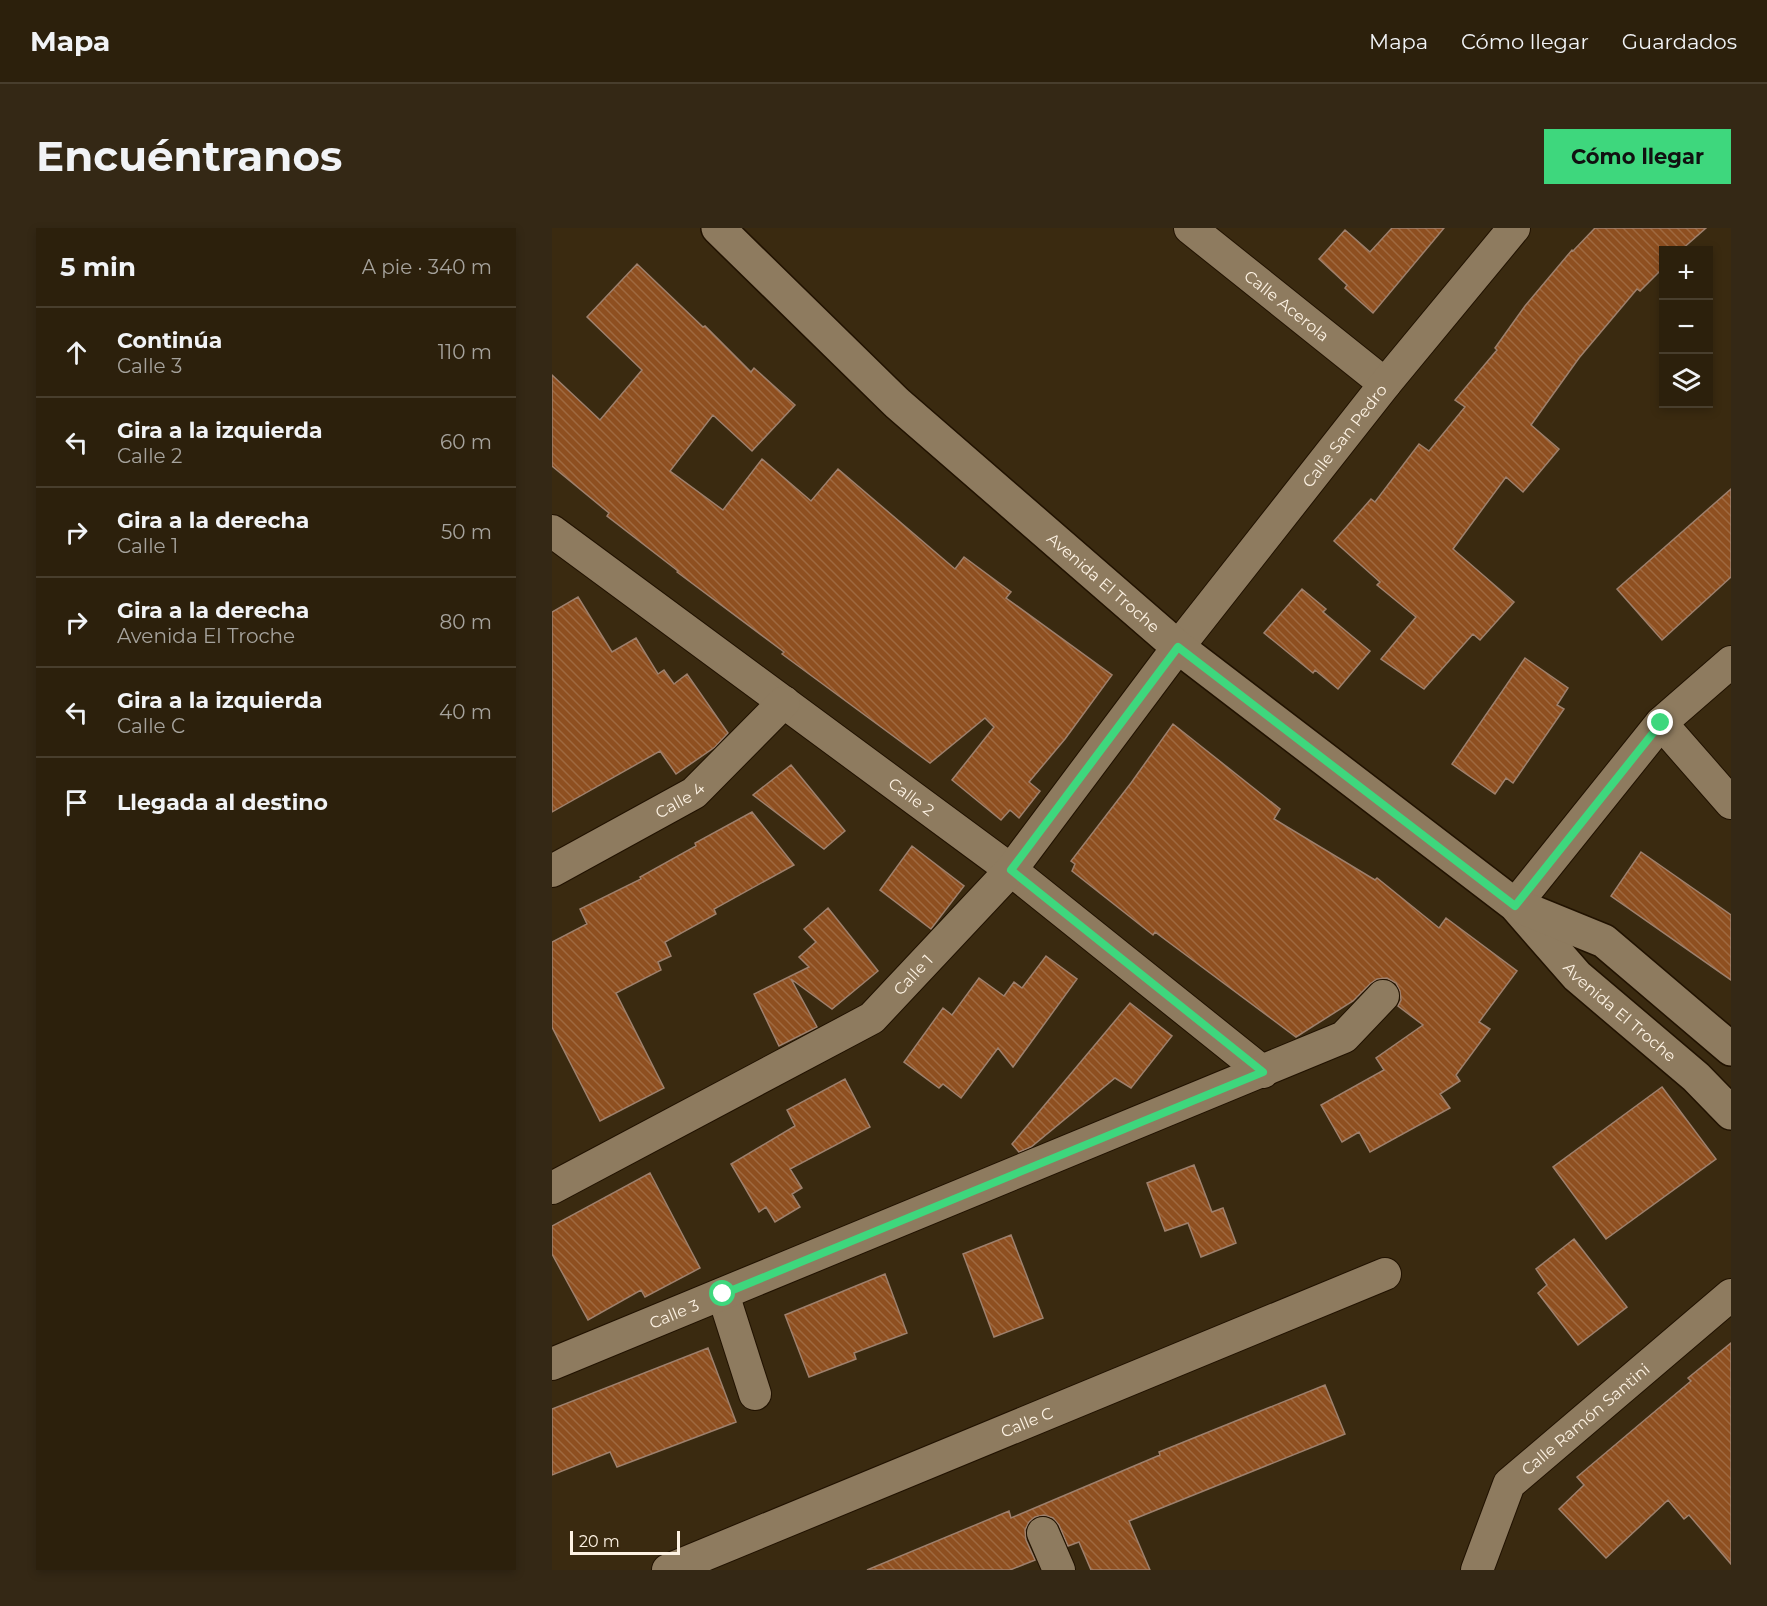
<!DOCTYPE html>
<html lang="es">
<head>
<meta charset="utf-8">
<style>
  :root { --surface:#2c200c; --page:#342815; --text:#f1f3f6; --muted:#a6a39d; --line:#483e2d; --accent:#3ed77d }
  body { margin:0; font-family:Montserrat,sans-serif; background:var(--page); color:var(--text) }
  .controls { position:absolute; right:18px; top:18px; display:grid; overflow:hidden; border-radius:0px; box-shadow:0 3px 9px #0003 }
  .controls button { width:54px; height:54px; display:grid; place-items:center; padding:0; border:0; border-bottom:2px solid var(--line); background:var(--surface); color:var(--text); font:30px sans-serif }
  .scale { position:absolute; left:18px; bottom:15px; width:110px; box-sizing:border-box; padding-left:6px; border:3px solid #fdf2e3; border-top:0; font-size:16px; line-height:21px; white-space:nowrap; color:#fdf2e3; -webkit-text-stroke:4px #3a2a10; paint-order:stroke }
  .stop { position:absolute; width:18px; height:18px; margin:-14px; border:4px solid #3ed77d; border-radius:50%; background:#fff }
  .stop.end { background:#3ed77d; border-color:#fff; box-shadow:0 2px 6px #0008 }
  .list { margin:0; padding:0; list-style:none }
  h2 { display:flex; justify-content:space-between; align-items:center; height:78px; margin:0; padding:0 24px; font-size:26px }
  h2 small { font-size:20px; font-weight:400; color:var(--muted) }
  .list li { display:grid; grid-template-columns:39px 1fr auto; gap:18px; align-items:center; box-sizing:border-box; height:90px; padding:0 24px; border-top:2px solid var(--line) }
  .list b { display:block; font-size:22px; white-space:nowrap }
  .list p { margin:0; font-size:20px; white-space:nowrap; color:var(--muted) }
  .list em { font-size:20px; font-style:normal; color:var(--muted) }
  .icon { flex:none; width:33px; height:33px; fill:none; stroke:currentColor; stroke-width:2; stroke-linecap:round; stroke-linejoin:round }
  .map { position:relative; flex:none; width:1179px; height:1342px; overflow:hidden; border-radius:0px }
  header { display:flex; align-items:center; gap:36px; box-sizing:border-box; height:84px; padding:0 30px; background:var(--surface); border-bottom:2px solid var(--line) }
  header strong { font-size:28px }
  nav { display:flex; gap:33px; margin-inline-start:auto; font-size:21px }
  .intro { display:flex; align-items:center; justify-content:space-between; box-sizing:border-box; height:144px; padding:0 36px }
  h1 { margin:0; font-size:42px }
  .button { padding:15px 27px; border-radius:0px; background:var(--accent); color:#111; font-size:21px; font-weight:700 }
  main { display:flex; gap:36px; padding:0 36px }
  aside { flex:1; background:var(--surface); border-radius:0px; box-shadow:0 3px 9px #0003 }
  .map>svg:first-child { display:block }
</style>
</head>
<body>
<header>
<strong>Mapa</strong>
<nav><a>Mapa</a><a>Cómo llegar</a><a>Guardados</a></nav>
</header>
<div class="intro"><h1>Encuéntranos</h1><a class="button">Cómo llegar</a></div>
<main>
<aside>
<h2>5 min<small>A pie · 340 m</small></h2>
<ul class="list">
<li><svg class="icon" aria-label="ahead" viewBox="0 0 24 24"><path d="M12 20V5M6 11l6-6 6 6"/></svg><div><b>Continúa</b><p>Calle 3</p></div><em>110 m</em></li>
<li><svg class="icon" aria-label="left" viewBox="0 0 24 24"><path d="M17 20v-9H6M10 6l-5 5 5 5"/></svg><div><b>Gira a la izquierda</b><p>Calle 2</p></div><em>60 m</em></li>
<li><svg class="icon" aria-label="right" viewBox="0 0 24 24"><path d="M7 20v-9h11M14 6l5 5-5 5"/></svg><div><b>Gira a la derecha</b><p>Calle 1</p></div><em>50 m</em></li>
<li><svg class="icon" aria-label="right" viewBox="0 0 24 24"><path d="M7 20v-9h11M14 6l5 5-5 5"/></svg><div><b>Gira a la derecha</b><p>Avenida El Troche</p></div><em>80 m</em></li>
<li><svg class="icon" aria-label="left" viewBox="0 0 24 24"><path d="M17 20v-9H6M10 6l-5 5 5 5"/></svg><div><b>Gira a la izquierda</b><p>Calle C</p></div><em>40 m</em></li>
<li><svg class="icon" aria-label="arrive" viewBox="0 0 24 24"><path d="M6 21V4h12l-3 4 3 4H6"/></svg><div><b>Llegada al destino</b></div></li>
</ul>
</aside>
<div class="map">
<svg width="1179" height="1342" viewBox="0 0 1179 1342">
  <defs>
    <pattern id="building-back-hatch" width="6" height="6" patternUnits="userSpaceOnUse" patternTransform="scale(1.5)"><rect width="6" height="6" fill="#8e4f20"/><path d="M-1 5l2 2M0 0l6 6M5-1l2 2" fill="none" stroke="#9f6940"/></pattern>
  </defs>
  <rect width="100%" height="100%" fill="#3a2a10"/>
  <!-- building -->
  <path fill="url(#building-back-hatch)" stroke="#9e806d" stroke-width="1.5" d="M 840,0 L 892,0 L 821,85 L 793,60 L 795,57 L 767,31 L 793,2 L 818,24 Z
    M 1043,0 L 1154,0 L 1129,22 L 1112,22 L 1112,39 L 1088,63 L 1085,61 L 1027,130 L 979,197 L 1007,221 L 971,264 L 954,249 L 901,321 L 962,374 L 928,412 L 921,406 L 872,461 L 829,431 L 864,389 L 825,357 L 828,354 L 782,313 L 819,271 L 823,274 L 867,216 L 877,223 L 913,179 L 903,172 L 945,122 L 943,120 L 973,78 L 1020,22 L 1021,23 Z
    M 85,36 L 151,99 L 153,98 L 199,144 L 202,140 L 243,177 L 200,223 L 161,187 L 118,243 L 171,282 L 210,231 L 259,273 L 286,241 L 403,341 L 412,329 L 459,364 L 454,370 L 560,447 L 513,511 L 477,554 L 488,563 L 467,590 L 458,582 L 449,592 L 400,552 L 442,499 L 433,490 L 378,535 L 230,426 L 232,424 L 125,344 L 126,343 L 55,288 L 57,285 L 0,238 L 0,147 L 48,192 L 90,142 L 35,89 Z
    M 1179,261 L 1179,349 L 1110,412 L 1065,361 Z
    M 750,361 L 774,381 L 771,384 L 818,423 L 786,461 L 763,442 L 761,445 L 712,405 Z
    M 26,369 L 60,424 L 84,410 L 106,446 L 112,442 L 122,456 L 135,446 L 176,505 L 163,519 L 124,546 L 108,523 L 0,584 L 0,384 Z
    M 973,430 L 1016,460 L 1005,477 L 1012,481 L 961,555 L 954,550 L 943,566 L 900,536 Z
    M 621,496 L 728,581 L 722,591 L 823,652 L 825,650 L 887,700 L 894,690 L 965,743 L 927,794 L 938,801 L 904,847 L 908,853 L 888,866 L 898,880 L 818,924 L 807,904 L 790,914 L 769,877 L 832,842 L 824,830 L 871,797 L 846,778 L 849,772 L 848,763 L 844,755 L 835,750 L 825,751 L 818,756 L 801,773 L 744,809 L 603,704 L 601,707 L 520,643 L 523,636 L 519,633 L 579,555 Z
    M 239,537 L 293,603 L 272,621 L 201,567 Z
    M 200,584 L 242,637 L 162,681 L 164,686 L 113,714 L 119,728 L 106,734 L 109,742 L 64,765 L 112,860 L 48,893 L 0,799 L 0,714 L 35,696 L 28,681 L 89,651 L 88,649 L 144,618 L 143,615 Z
    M 360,618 L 412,658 L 379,701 L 328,662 Z
    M 1089,624 L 1179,687 L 1179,752 L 1059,668 Z
    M 276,680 L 326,743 L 280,781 L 239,751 L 265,799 L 227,818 L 202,766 L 257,739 L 247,729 L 264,714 L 252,701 Z
    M 494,728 L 525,751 L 461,839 L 446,820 L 409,870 L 391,856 L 387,860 L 352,834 L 391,780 L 400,787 L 427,750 L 452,768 L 462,754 L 470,760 Z
    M 578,775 L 620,808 L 579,860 L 563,850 L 479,919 L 467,924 L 460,916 Z
    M 293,851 L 318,899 L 238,941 L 250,960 L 240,966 L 248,979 L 223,994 L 214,979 L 207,984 L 179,936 L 243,898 L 235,882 Z
    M 1110,859 L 1164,931 L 1054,1011 L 1001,939 Z
    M 642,937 L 660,984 L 671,980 L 684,1015 L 649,1029 L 636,995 L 613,1003 L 595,955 Z
    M 98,945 L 148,1040 L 93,1069 L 89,1062 L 36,1092 L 0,1026 L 0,998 Z
    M 459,1007 L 491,1090 L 442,1109 L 411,1026 Z
    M 1022,1011 L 1075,1079 L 1026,1117 L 986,1065 L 995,1057 L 984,1041 Z
    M 333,1046 L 355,1105 L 302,1125 L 304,1131 L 257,1149 L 233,1087 Z
    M 1179,1115 L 1179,1336 L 1137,1287 L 1132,1291 L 1116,1272 L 1054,1330 L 1007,1281 L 1032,1257 L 1025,1249 L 1139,1153 L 1136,1150 Z
    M 156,1120 L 184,1194 L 65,1239 L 58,1224 L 0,1247 L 0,1181 Z
    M 773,1157 L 793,1206 L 577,1293 L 598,1342 L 539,1342 L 527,1314 L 516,1318 L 507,1297 L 501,1290 L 492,1287 L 483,1289 L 477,1294 L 473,1302 L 474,1312 L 483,1332 L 458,1342 L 315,1342 L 457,1283 L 459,1290 L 608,1227 L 607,1224 Z"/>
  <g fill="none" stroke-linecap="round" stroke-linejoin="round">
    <defs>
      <g id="minor">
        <path id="s1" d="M 638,0 L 833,156"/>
        <path id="s2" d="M 0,303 L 459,642 L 711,844"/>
        <path d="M 1109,495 L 1179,575"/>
        <path id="s3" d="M 0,643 L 142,565 L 232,474"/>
        <path d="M 963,677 L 1109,495 L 1179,434"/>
        <path id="s4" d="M 0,960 L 320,790 L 459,642 L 626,419 L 833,156 L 962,0"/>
        <path d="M 171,1066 L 203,1166"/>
        <path id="s5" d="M 0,1136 L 792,809 L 831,768"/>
        <path d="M 491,1305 L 507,1342"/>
        <path id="s6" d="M 116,1342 L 833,1046"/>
        <path id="s7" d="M 925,1342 L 957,1256 L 1179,1067"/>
      </g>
      <g id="tertiary">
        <path id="s8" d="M 166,0 L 345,175 L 626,419 L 963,677 L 1025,748 L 1144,849 L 1179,885"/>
        <path d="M 971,680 L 1052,713 L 1179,821"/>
      </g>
    </defs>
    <!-- minor casing -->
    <use href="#minor" stroke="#211200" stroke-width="34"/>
    <!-- tertiary casing -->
    <use href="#tertiary" stroke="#211200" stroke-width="36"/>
    <!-- minor -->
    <use href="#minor" stroke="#8e7b5f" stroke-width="32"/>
    <!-- tertiary -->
    <use href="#tertiary" stroke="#8e7b5f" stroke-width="33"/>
  </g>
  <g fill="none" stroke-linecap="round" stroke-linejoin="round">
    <!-- route -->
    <path stroke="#3ed77d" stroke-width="8" d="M 171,1066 L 711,844 L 459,642 L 626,419 L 963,678 L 1109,495"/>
  </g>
  <g text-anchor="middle" stroke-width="4.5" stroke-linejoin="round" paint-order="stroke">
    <!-- street labels -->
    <g font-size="16" fill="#fdf2e3" stroke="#3a2a10">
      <text dy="6" stroke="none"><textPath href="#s1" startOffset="124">Calle Acerola</textPath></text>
      <text dy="6" stroke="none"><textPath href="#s4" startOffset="1113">Calle San Pedro</textPath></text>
      <text dy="6" stroke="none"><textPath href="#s8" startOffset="524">Avenida El Troche</textPath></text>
      <text dy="6" stroke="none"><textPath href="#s2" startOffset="447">Calle 2</textPath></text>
      <text dy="6" stroke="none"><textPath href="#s3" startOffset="146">Calle 4</textPath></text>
      <text dy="6" stroke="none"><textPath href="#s4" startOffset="422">Calle 1</textPath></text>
      <text dy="6" stroke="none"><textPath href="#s8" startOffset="1197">Avenida El Troche</textPath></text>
      <text dy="6" stroke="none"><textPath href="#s5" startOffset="132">Calle 3</textPath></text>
      <text dy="6" stroke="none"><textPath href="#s7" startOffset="192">Calle Ramón Santini</textPath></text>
      <text dy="6" stroke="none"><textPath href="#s6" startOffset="388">Calle C</textPath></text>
    </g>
  </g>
</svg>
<div class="controls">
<button>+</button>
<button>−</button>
<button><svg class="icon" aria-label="layers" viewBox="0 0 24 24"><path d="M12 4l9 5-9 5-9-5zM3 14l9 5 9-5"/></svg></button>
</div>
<div class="scale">20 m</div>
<div class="stop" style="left:171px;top:1066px"></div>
<div class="stop end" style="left:1109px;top:495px"></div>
</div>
</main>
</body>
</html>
